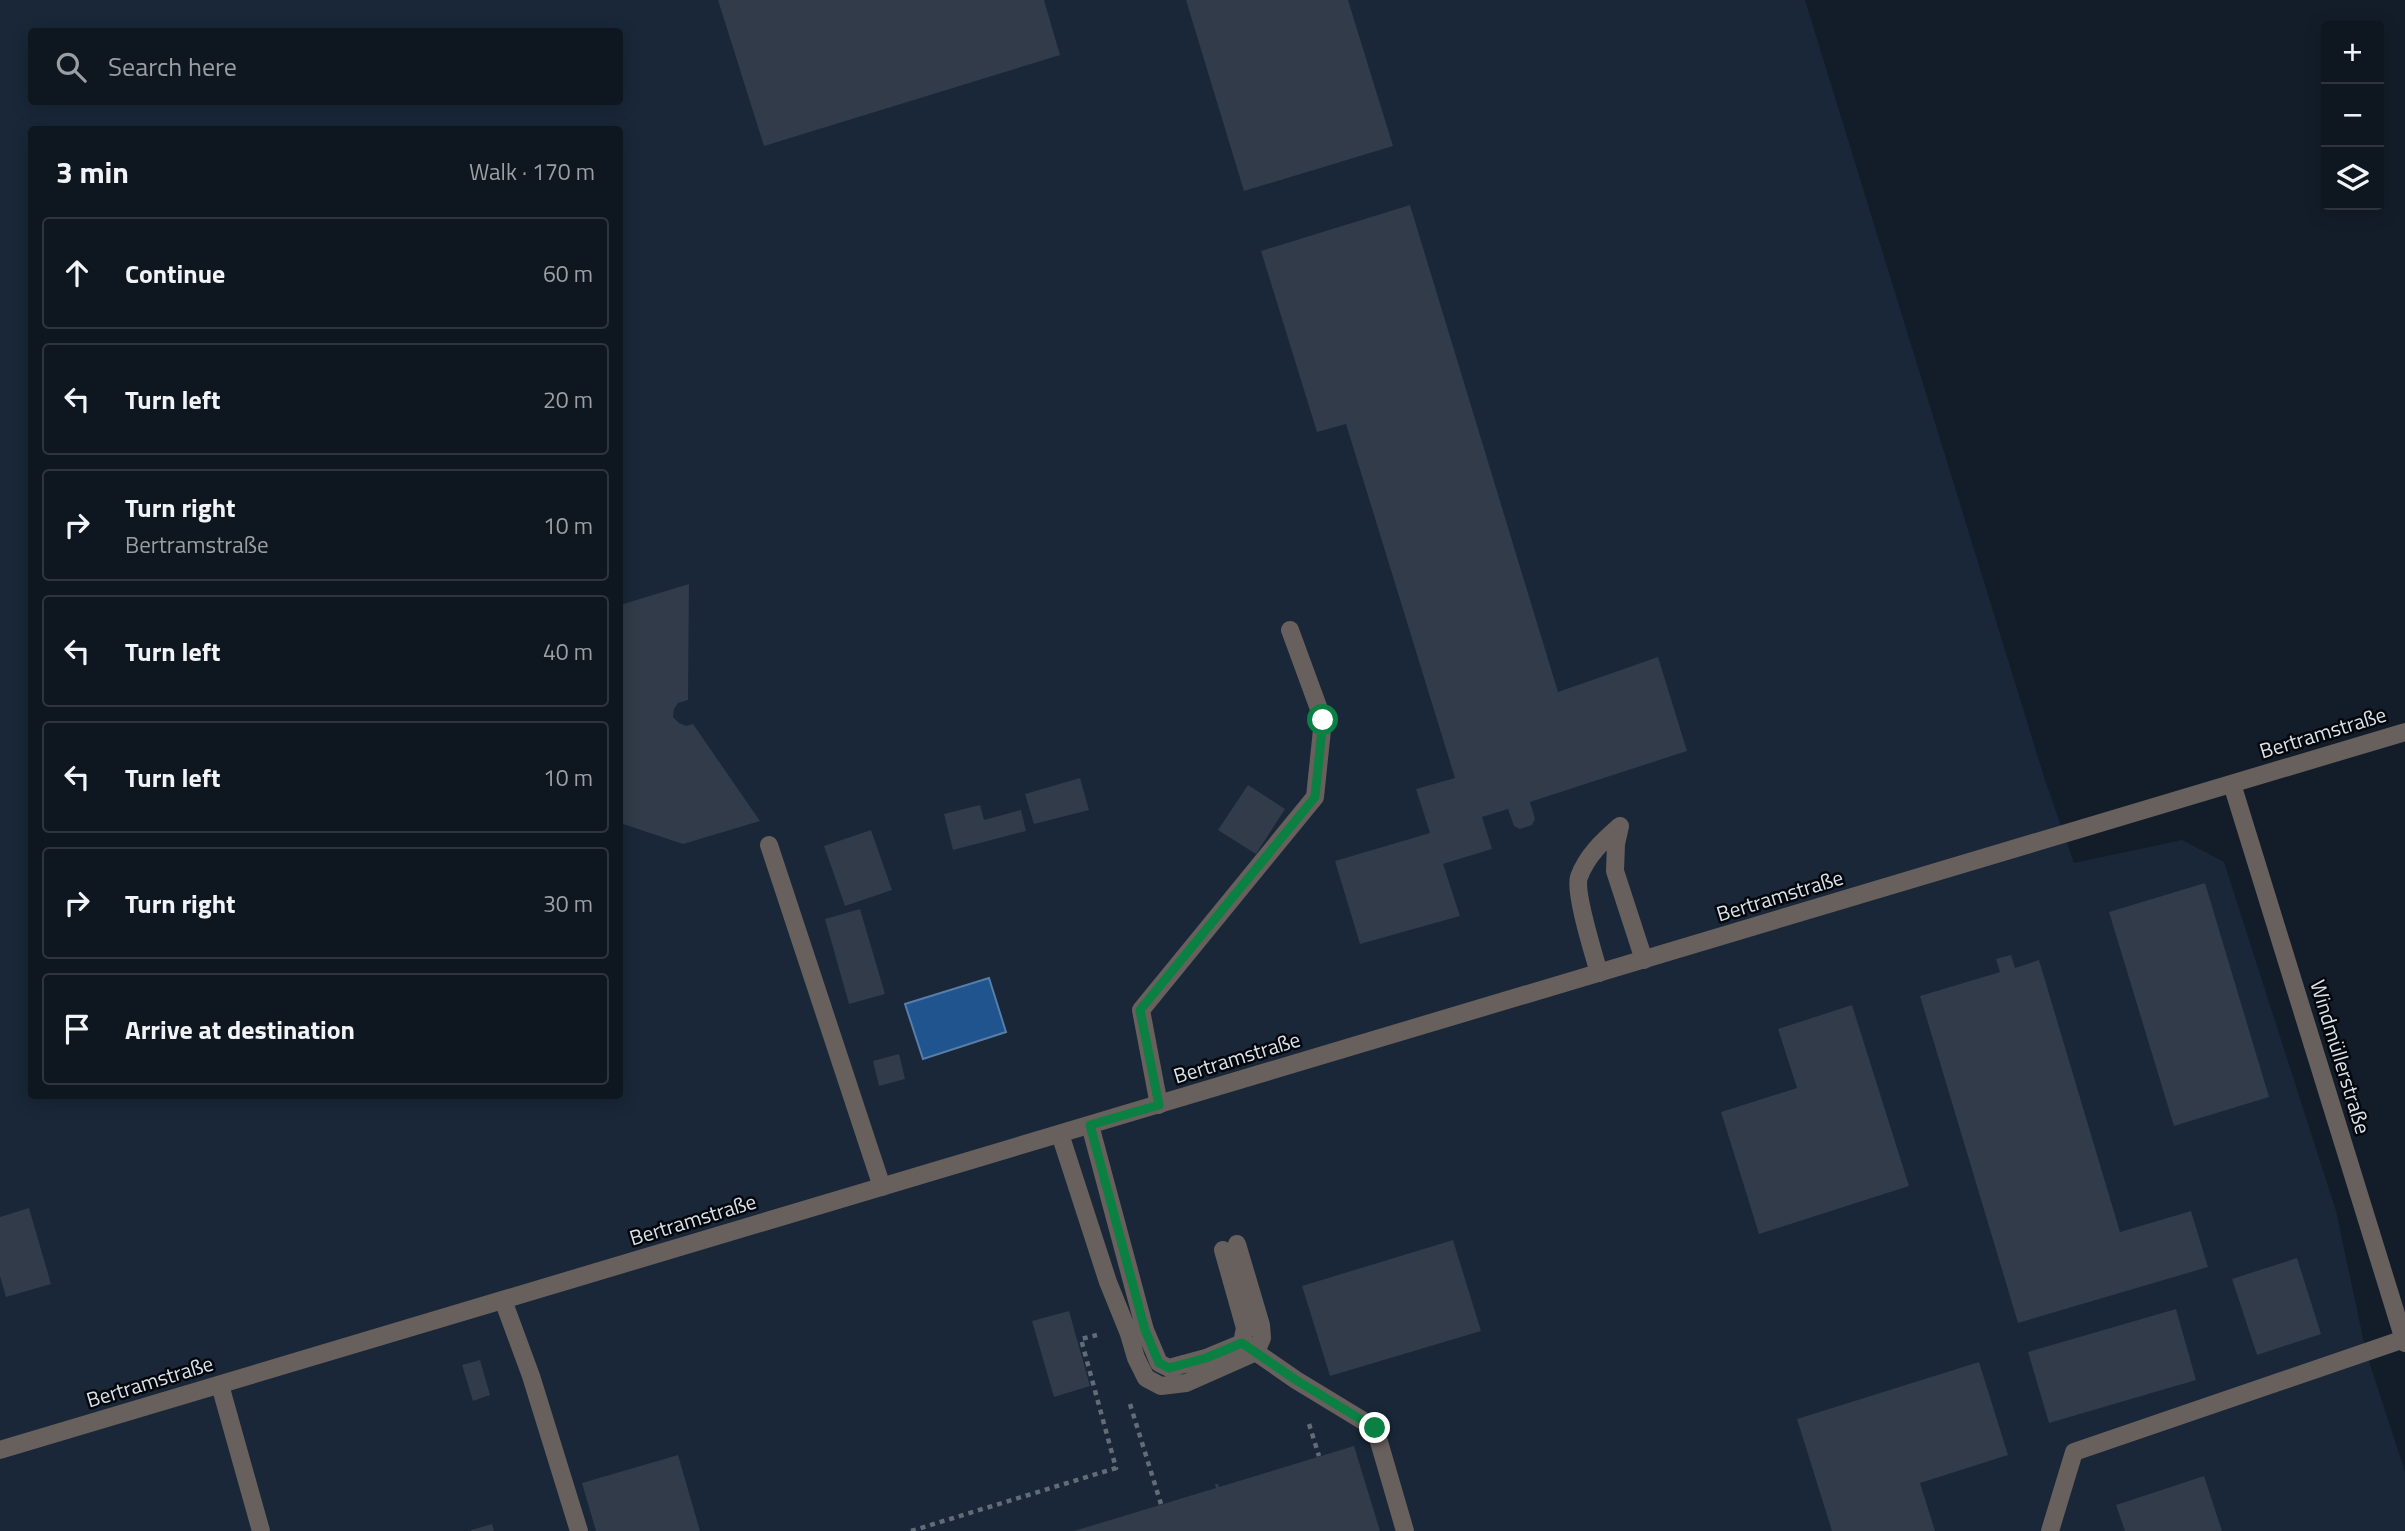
<!DOCTYPE html>
<html lang="en">
<head>
<meta charset="utf-8">
<style>
  :root { --surface:#0e161f; --page:#1c232c; --text:#f1f3f6; --muted:#9b9fa4; --line:#2e353d }
  body { margin:0; font-family:"Titillium Web",sans-serif; background:var(--page); color:var(--text) }
  .controls { position:absolute; right:21px; top:21px; display:grid; overflow:hidden; border-radius:7px; box-shadow:0 4px 18px #0003 }
  .controls button { width:63px; height:63px; display:grid; place-items:center; padding:0; border:0; border-bottom:2px solid var(--line); background:var(--surface); color:var(--text); font:35px sans-serif }
  .stop { position:absolute; width:21px; height:21px; margin:-16px; border:5px solid #0b8043; border-radius:50%; background:#fff }
  .stop.end { background:#0b8043; border-color:#fff; box-shadow:0 2px 7px #0008 }
  .list { margin:0; padding:0; list-style:none }
  h2 { display:flex; justify-content:space-between; align-items:center; height:91px; margin:0; padding:0 28px; font-size:30px }
  h2 small { font-size:23px; font-weight:400; color:var(--muted) }
  .list li { display:grid; grid-template-columns:46px 1fr auto; gap:21px; align-items:center; box-sizing:border-box; height:112px; margin:0 14px 14px; padding:0 14px; border:2px solid var(--line); border-radius:7px }
  .list b { display:block; font-size:26px; white-space:nowrap }
  .list p { margin:0; font-size:23px; white-space:nowrap; color:var(--muted) }
  .list em { font-size:23px; font-style:normal; color:var(--muted) }
  .icon { flex:none; width:38px; height:38px; fill:none; stroke:currentColor; stroke-width:2; stroke-linecap:round; stroke-linejoin:round }
  .map { position:relative; flex:none; width:2405px; height:1531px; overflow:hidden }
  .search { position:absolute; background:var(--surface); box-shadow:0 4px 18px #0003; left:28px; top:28px; width:595px; height:77px; display:flex; align-items:center; gap:18px; box-sizing:border-box; padding:0 24px; border-radius:7px; color:var(--muted); font-size:26px }
  .panel { position:absolute; background:var(--surface); box-shadow:0 4px 18px #0003; left:28px; top:126px; width:595px; height:973px; border-radius:7px }
  .map>svg:first-child { display:block }
</style>
</head>
<body>
<div class="map">
<svg width="2405" height="1531" viewBox="0 0 2405 1531">
  <rect width="100%" height="100%" fill="#131d29"/>
  <!-- built -->
  <path fill="#192738" fill-rule="evenodd" d="M 0,0 L 1805,0 L 2045,780 L 2074,863 L 2182,840 L 2224,862 L 2336,1211 L 2366,1352 L 2405,1472 L 2405,1531 L 0,1531 ZM 32,32 L 620,32 L 620,102 L 32,102 ZM 32,130 L 620,130 L 620,1096 L 32,1096 Z"/>
  <!-- water -->
  <path fill="#1f548e" stroke="#577ea9" stroke-width="2" d="M 989,978 L 1006,1032 L 923,1059 L 905,1004 Z"/>
  <!-- building -->
  <path fill="#313b49" d="M 718,0 L 1044,0 L 1060,55 L 764,146 Z
    M 1186,0 L 1348,0 L 1393,146 L 1244,191 Z
    M 1410,205 L 1558,692 L 1658,657 L 1687,751 L 1530,802 L 1535,819 L 1532,825 L 1520,829 L 1514,826 L 1508,809 L 1482,817 L 1492,849 L 1443,864 L 1460,916 L 1360,944 L 1335,861 L 1430,833 L 1416,789 L 1455,778 L 1346,424 L 1317,432 L 1261,251 Z
    M 689,584 L 688,700 L 678,703 L 674,709 L 673,717 L 679,723 L 686,726 L 693,724 L 760,821 L 683,844 L 620,823 L 620,605 Z
    M 1080,778 L 1089,810 L 1034,824 L 1025,794 Z
    M 1248,785 L 1285,809 L 1256,854 L 1218,830 Z
    M 980,805 L 984,820 L 1021,810 L 1026,831 L 953,850 L 944,814 Z
    M 871,830 L 892,890 L 845,906 L 824,846 Z
    M 2205,883 L 2269,1097 L 2174,1126 L 2109,912 Z
    M 860,909 L 885,994 L 849,1004 L 825,919 Z
    M 2011,955 L 2015,968 L 2039,960 L 2120,1232 L 2191,1211 L 2208,1267 L 2018,1323 L 1920,996 L 2000,972 L 1996,959 Z
    M 1852,1005 L 1909,1186 L 1759,1234 L 1721,1112 L 1797,1088 L 1778,1029 Z
    M 899,1054 L 905,1079 L 879,1086 L 873,1061 Z
    M 29,1208 L 51,1284 L 6,1297 L 0,1276 L 0,1217 Z
    M 1453,1240 L 1481,1331 L 1330,1376 L 1302,1286 Z
    M 2297,1258 L 2321,1334 L 2257,1355 L 2232,1279 Z
    M 2176,1309 L 2196,1380 L 2049,1423 L 2028,1352 Z
    M 1069,1311 L 1090,1386 L 1054,1397 L 1032,1321 Z
    M 480,1360 L 490,1395 L 473,1401 L 462,1365 Z
    M 1979,1362 L 2008,1455 L 1920,1483 L 1935,1531 L 1832,1531 L 1797,1419 Z
    M 1354,1446 L 1380,1531 L 1074,1531 L 1216,1488 L 1215,1484 L 1218,1484 L 1219,1487 Z
    M 678,1455 L 700,1531 L 596,1531 L 582,1483 Z
    M 2204,1476 L 2222,1531 L 2125,1531 L 2116,1505 Z
    M 492,1524 L 494,1531 L 471,1531 L 471,1530 Z"/>
  <g fill="none" stroke-linecap="round" stroke-linejoin="round">
    <!-- path -->
    <path stroke="#636c76" stroke-width="4.5" stroke-dasharray="5 5" stroke-linecap="butt" d="M 1130,1404 L 1161,1504
      M 1309,1424 L 1319,1456
      M 911,1531 L 1116,1468 L 1081,1339 L 1097,1335"/>
    <!-- service -->
    <path stroke="#68605d" stroke-width="18" d="M 1620,826 L 1616,844 L 1615,871 L 1644,960
      M 769,845 L 882,1187
      M 1599,973 C 1594,955 1574,892 1579,877 C 1587,855 1603,841 1620,826
      M 1159,1105 L 1141,1010 L 1315,797 L 1323,720 L 1290,630
      M 1090,1125 L 1145,1330 L 1159,1363 L 1169,1368 L 1206,1358 L 1242,1343 L 1245,1328 L 1223,1250
      M 1060,1134 L 1108,1282 L 1129,1334 L 1136,1358 L 1146,1378 L 1161,1386 L 1186,1383 L 1256,1352 L 1262,1338 L 1261,1325 L 1237,1244
      M 503,1300 L 531,1376 L 579,1531
      M 1247,1346 L 1296,1380 L 1375,1428 L 1405,1531
      M 220,1385 L 261,1531
      M 2050,1531 L 2074,1452 L 2404,1339"/>
    <!-- minor -->
    <path stroke="#68605d" stroke-width="18" d="M 2232,784 L 2405,1343
      M 0,1450 L 2405,732"/>
  </g>
  <g fill="none" stroke-linecap="round" stroke-linejoin="round">
    <!-- route -->
    <path stroke="#0b8043" stroke-width="9" d="M 1323,720 L 1315,797 L 1140,1010 L 1159,1105 L 1090,1125 L 1145,1330 L 1159,1363 L 1169,1368 L 1206,1358 L 1242,1343 L 1296,1380 L 1375,1428"/>
  </g>
  <g text-anchor="middle" stroke-width="5" stroke-linejoin="round" paint-order="stroke">
    <!-- street labels -->
    <g font-size="21" fill="#dae1e9" stroke="#04070c">
      <text transform="translate(2323 733) rotate(-17)" y="7">Bertramstraße</text>
      <text transform="translate(1780 896) rotate(-17)" y="7">Bertramstraße</text>
      <text transform="translate(2340 1057) rotate(73)" y="7">Windmüllerstraße</text>
      <text transform="translate(1237 1058) rotate(-17)" y="7">Bertramstraße</text>
      <text transform="translate(693 1220) rotate(-17)" y="7">Bertramstraße</text>
      <text transform="translate(150 1382) rotate(-17)" y="7">Bertramstraße</text>
    </g>
  </g>
</svg>
<div class="controls">
<button>+</button>
<button>−</button>
<button><svg class="icon" aria-label="layers" viewBox="0 0 24 24"><path d="M12 4l9 5-9 5-9-5zM3 14l9 5 9-5"/></svg></button>
</div>
<div class="stop" style="left:1323px;top:720px"></div>
<div class="stop end" style="left:1375px;top:1428px"></div>
<div class="search"><svg class="icon" aria-label="search" viewBox="0 0 24 24"><circle cx="10" cy="10" r="6"/><path d="M15 15l6 6"/></svg>Search here</div>
<section class="panel">
<h2>3 min<small>Walk · 170 m</small></h2>
<ul class="list">
<li><svg class="icon" aria-label="ahead" viewBox="0 0 24 24"><path d="M12 20V5M6 11l6-6 6 6"/></svg><div><b>Continue</b></div><em>60 m</em></li>
<li><svg class="icon" aria-label="left" viewBox="0 0 24 24"><path d="M17 20v-9H6M10 6l-5 5 5 5"/></svg><div><b>Turn left</b></div><em>20 m</em></li>
<li><svg class="icon" aria-label="right" viewBox="0 0 24 24"><path d="M7 20v-9h11M14 6l5 5-5 5"/></svg><div><b>Turn right</b><p>Bertramstraße</p></div><em>10 m</em></li>
<li><svg class="icon" aria-label="left" viewBox="0 0 24 24"><path d="M17 20v-9H6M10 6l-5 5 5 5"/></svg><div><b>Turn left</b></div><em>40 m</em></li>
<li><svg class="icon" aria-label="left" viewBox="0 0 24 24"><path d="M17 20v-9H6M10 6l-5 5 5 5"/></svg><div><b>Turn left</b></div><em>10 m</em></li>
<li><svg class="icon" aria-label="right" viewBox="0 0 24 24"><path d="M7 20v-9h11M14 6l5 5-5 5"/></svg><div><b>Turn right</b></div><em>30 m</em></li>
<li><svg class="icon" aria-label="arrive" viewBox="0 0 24 24"><path d="M6 21V4h12l-3 4 3 4H6"/></svg><div><b>Arrive at destination</b></div></li>
</ul>
</section>
</div>
</body>
</html>
